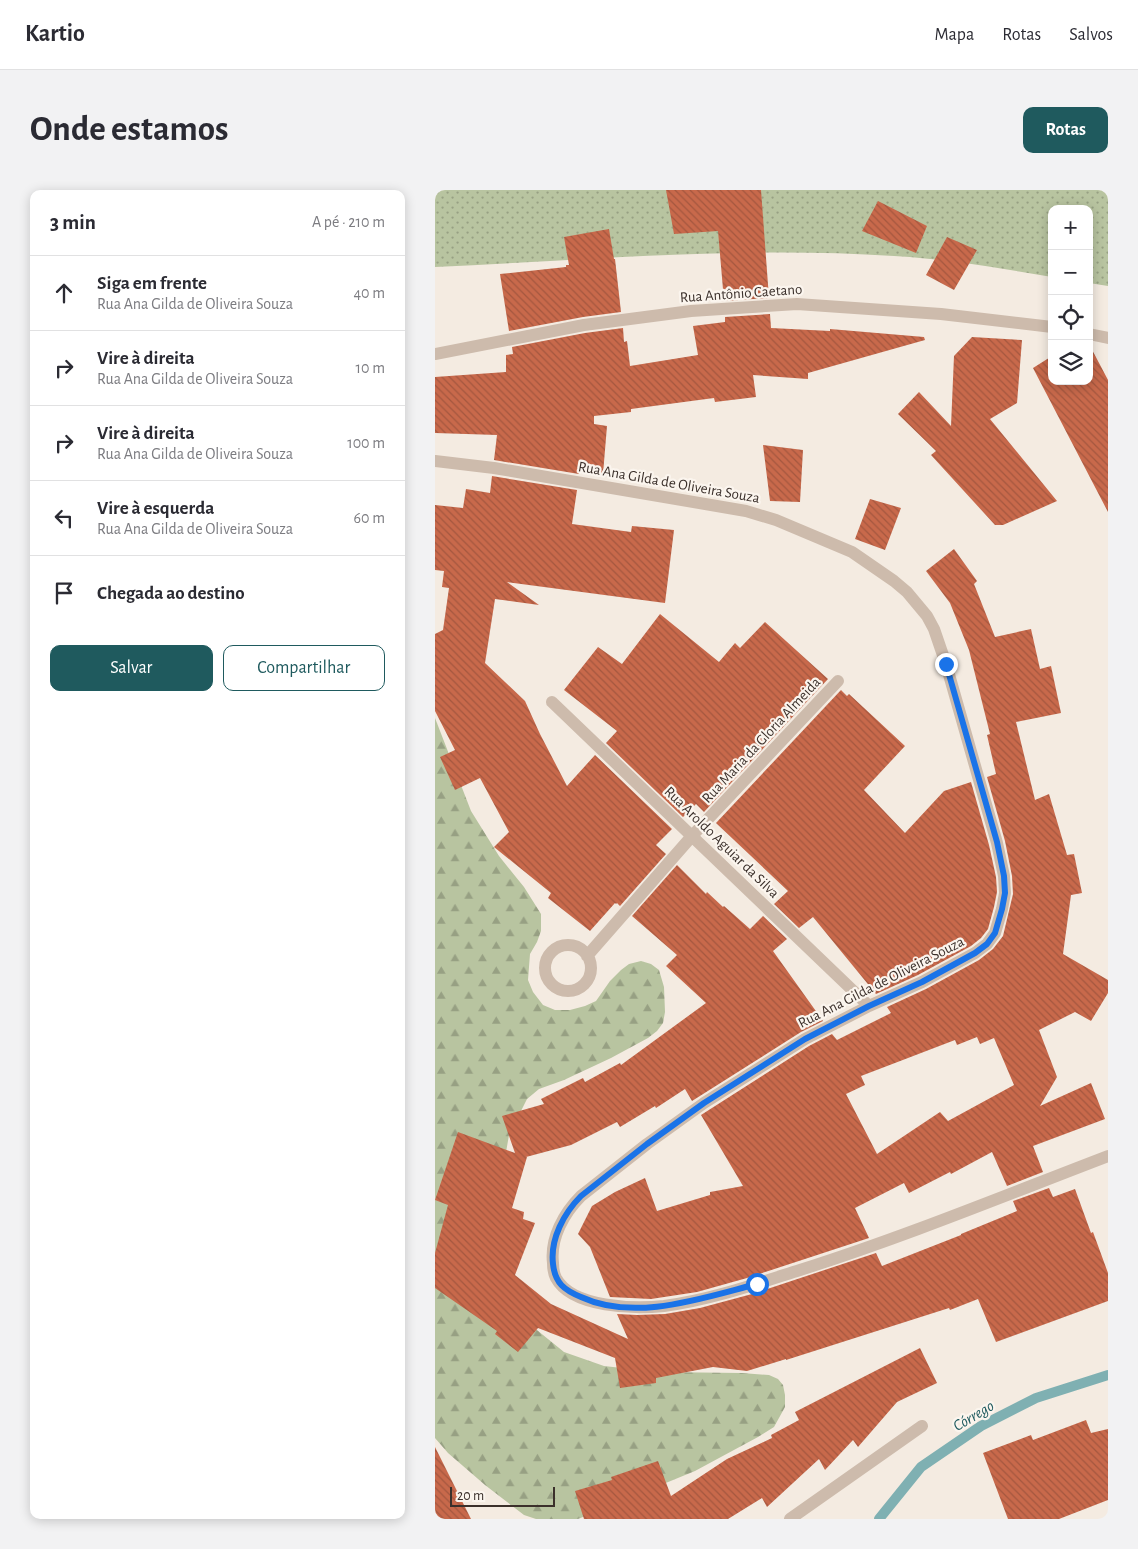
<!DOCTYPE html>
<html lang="pt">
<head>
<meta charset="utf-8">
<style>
  :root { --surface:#fff; --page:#f2f2f3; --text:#2b2b33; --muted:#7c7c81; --line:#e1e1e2; --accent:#1f5a5e }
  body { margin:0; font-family:"Alegreya Sans",sans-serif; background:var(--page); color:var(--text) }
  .controls { position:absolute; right:15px; top:15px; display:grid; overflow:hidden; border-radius:10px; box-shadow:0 2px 12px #0003 }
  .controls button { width:45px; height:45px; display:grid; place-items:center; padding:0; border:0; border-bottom:1px solid var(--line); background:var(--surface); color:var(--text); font:25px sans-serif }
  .scale { position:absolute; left:15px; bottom:12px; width:105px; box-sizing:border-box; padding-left:5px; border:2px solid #3b302b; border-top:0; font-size:14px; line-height:18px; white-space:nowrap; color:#3b302b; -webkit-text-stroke:4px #fbf5ee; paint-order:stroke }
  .stop { position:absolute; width:15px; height:15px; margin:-11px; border:4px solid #1a73e8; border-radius:50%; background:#fff }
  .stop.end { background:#1a73e8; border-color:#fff; box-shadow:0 1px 5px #0008 }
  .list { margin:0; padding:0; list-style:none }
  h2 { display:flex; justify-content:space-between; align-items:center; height:65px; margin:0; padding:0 20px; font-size:21px }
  h2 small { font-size:16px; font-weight:400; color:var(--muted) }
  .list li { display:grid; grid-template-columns:32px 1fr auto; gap:15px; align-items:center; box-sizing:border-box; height:75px; padding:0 20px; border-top:1px solid var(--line) }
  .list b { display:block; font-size:19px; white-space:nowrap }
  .list p { margin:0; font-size:16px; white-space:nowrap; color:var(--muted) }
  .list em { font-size:16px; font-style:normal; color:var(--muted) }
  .actions { display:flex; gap:10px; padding:15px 20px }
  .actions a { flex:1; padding:11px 0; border:1px solid var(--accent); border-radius:10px; text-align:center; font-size:18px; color:var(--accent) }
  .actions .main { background:var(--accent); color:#fff }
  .icon { flex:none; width:28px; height:28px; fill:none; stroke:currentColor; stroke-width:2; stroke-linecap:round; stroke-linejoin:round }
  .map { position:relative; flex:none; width:673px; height:1329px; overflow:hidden; border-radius:10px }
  header { display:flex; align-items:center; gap:30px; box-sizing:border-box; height:70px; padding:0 25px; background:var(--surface); border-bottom:1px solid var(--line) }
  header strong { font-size:24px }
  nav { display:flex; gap:28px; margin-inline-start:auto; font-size:18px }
  .intro { display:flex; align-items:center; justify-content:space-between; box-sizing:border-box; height:120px; padding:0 30px }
  h1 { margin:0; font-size:35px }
  .button { padding:12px 22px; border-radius:10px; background:var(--accent); color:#fff; font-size:18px; font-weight:700 }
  main { display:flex; gap:30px; padding:0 30px }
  aside { flex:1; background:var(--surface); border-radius:10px; box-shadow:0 2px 12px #0003 }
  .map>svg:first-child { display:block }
</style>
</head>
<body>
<header>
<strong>Kartio</strong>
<nav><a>Mapa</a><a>Rotas</a><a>Salvos</a></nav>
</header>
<div class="intro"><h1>Onde estamos</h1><a class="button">Rotas</a></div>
<main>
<aside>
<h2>3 min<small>A pé · 210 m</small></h2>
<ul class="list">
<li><svg class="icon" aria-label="ahead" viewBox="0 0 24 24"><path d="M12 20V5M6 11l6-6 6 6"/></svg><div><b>Siga em frente</b><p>Rua Ana Gilda de Oliveira Souza</p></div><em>40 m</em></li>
<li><svg class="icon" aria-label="right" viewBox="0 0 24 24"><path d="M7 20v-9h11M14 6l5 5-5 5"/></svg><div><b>Vire à direita</b><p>Rua Ana Gilda de Oliveira Souza</p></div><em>10 m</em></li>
<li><svg class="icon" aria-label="right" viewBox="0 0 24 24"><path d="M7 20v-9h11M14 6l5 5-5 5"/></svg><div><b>Vire à direita</b><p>Rua Ana Gilda de Oliveira Souza</p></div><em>100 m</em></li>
<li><svg class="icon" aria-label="left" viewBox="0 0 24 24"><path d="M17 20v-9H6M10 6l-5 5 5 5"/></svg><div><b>Vire à esquerda</b><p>Rua Ana Gilda de Oliveira Souza</p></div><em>60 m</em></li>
<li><svg class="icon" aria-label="arrive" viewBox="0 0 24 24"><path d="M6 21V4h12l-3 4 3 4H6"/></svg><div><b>Chegada ao destino</b></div></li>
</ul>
<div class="actions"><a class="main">Salvar</a><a>Compartilhar</a></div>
</aside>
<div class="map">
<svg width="673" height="1329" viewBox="0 0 673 1329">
  <defs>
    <pattern id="grass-dots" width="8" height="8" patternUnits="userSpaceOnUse" patternTransform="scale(1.25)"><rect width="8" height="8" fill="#b8c4a0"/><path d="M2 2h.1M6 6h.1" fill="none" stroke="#97a083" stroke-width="1.8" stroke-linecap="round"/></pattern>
    <pattern id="forest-firs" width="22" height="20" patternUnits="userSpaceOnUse" patternTransform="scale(1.25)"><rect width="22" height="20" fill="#b8c4a0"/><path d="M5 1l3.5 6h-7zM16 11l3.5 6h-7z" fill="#97a083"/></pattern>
    <pattern id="building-back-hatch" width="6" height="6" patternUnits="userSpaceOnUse" patternTransform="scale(1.25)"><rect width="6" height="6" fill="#c8694b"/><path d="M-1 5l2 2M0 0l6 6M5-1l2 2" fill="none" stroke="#a4573f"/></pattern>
  </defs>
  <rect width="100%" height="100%" fill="#f4ebe1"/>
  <!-- grass -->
  <path fill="url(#grass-dots)" d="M 0,0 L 673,0 L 673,96 L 654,93 L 654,19 L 617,19 L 617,87 C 564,78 512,69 459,66 C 306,56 153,70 0,77 Z"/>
  <!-- forest -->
  <path fill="url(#forest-firs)" d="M 0,528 L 36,621 L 64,666 L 89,697 L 106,724 L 106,741 L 102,752 L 95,764 L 93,790 L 98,802 L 108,815 L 120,820 L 135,820 L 150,816 L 161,811 L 175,791 L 186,780 L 194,774 L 206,771 L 216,774 L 224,780 L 229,797 L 230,822 L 228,833 L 222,841 L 213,848 L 176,868 L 129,890 L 104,899 L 92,909 L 74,945 L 70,968 L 72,1081 L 92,1132 L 129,1162 L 169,1176 L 223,1182 L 307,1183 L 334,1185 L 343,1189 L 348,1195 L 350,1205 L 350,1217 L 339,1237 L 323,1247 L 260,1281 L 143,1329 L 101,1329 L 89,1325 L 50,1295 L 13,1263 L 0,1248 Z"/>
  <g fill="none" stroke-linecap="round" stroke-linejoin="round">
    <!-- stream -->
    <path stroke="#7fb0b2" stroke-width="10" d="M 444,1329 L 486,1277 L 546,1236 L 601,1208 L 673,1185"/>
  </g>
  <!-- building -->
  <path fill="url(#building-back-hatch)" fill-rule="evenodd" d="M 231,0 L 326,0 L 334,108 L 289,111 L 283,41 L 239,44 Z
    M 443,11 L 492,36 L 481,63 L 427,41 Z
    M 174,39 L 179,69 L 180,69 L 186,122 L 148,127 L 74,141 L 65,84 L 131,77 L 131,75 L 134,75 L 129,47 Z
    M 512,47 L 542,60 L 519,100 L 491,85 Z
    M 335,124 L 336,138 L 395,141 L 395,139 L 489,147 L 490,150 L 373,183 L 373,189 L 318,185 L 321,207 L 280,212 L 279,208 L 196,219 L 196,222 L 159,226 L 159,234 L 172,236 L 168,284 L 144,282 L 144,284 L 59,270 L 62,245 L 0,243 L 0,187 L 71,182 L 71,165 L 78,164 L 77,157 L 150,143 L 188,138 L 189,152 L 192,151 L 195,176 L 263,165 L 258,136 L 290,132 L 290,127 Z
    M 537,147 L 587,150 L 582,213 L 555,229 L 622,311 L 568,335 L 560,335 L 496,265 L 501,261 L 463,224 L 484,202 L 516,236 L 519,166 Z
    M 654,154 L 673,190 L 673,322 L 598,178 L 617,166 L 617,191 L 654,191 Z
    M 328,255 L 368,260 L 365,312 L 335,311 Z
    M 57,286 L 142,300 L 137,334 L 196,342 L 197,336 L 239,340 L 230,413 L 72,392 L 104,415 L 60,409 L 50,473 L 90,511 L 105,544 L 132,596 L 160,565 L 237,639 L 221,655 L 231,664 L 185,716 L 182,713 L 181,714 L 180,713 L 155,741 L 113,708 L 116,703 L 59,657 L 74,642 L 45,588 L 20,600 L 5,567 L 20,560 L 0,521 L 0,444 L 8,440 L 14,398 L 7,397 L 9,381 L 0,380 L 0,315 L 28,318 L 31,299 L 55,303 Z
    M 435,309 L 466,318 L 450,360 L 420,349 Z
    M 519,359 L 542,391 L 539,394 L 560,447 L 596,439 L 605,479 L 616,476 L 626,523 L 581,532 L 600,610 L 614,604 L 632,665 L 639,664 L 647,703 L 636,705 L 628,764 L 673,790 L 673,803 L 656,831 L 640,822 L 604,840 L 622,887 L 605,916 L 656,893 L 670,929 L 598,956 L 608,982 L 572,996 L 557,962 L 516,984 L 515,982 L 474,1003 L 469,993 L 420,1018 L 434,1048 L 312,1088 L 262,1102 L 216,1109 L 175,1107 L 155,1057 L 143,1044 L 157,1016 L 180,1002 L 210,988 L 222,1021 L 275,1005 L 275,1002 L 308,996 L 266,925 L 374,856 L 397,844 L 402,850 L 456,823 L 452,817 L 491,799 L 544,770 L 558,759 L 568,746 L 578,704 L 577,686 L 570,651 L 552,587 L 561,584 L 552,545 L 555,544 L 534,460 L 515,413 L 491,381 ZM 542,847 L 545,854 L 559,848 L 579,895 L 513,931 L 505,922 L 442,964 L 411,904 L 430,895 L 426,886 L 520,850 L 522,855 Z
    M 225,424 L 284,472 L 300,453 L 305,458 L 330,432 L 393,489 L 269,622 L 261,614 L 248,627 L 171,553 L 182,541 L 129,500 L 163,457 L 187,474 Z
    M 406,500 L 412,506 L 414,504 L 470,556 L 429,600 L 470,643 L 509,601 L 536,592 L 554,655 L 561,687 L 562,702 L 559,717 L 553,739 L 546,748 L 536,756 L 483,785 L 441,804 L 378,727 L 364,738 L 339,714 L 353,701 L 281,633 Z
    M 242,675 L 271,704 L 272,702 L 288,717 L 289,716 L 315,739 L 328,726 L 352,749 L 338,761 L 388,831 L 366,842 L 257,911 L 250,899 L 221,918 L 220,916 L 185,937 L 182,932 L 136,955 L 91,967 L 92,967 L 77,1018 L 89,1022 L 88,1029 L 100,1033 L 80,1085 L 116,1114 L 193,1149 L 182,1124 L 202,1125 L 230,1124 L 265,1118 L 317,1104 L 441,1063 L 447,1076 L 526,1045 L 526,1044 L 582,1021 L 578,1011 L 614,998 L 618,1007 L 640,999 L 656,1043 L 658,1042 L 673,1083 L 673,1111 L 561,1152 L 543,1109 L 515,1120 L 514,1118 L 351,1170 L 351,1169 L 312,1181 L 278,1177 L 221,1188 L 221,1193 L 185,1198 L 180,1168 L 103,1138 L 83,1162 L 60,1144 L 62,1141 L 0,1098 L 0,1063 L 13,1015 L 0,1010 L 23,942 L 80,963 L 67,926 L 109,914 L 106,909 L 148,888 L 150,892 L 185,873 L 186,875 L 271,813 L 231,776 L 242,765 L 197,726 Z
    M 485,1158 L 502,1193 L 462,1212 L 423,1257 L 418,1250 L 390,1280 L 384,1269 L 332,1317 L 327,1308 L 293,1329 L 149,1329 L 140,1301 L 177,1290 L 176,1287 L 223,1271 L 236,1306 L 292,1269 L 337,1248 L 336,1245 L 364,1230 L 360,1222 Z
    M 651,1230 L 656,1243 L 673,1239 L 673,1310 L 624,1329 L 573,1329 L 548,1263 L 596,1245 L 598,1250 Z
    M 0,1257 L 36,1329 L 0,1329 Z"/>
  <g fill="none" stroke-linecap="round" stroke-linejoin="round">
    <!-- minor -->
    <path stroke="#cdbbac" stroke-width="12" d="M 654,144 L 673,148
      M 0,164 L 149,135 L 256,121 L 362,114 L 506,124 L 617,137
      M 0,271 L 59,278 L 311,321 L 341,330 L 417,362 L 459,391 L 472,402 L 492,426 L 499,439 L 511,474 L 562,653 L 569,686 L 570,703 L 567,719 L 560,743 L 552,754 L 540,763 L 487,792 L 434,816 L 370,849 L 269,913 L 212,954 L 146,1006 C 129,1023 115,1048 118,1073 C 118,1078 119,1084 121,1088 C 137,1118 200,1119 229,1116 C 275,1110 321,1094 365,1080 C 469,1047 571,1005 673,966
      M 117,512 L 434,816
      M110 778a23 23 0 1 1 46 0a23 23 0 1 1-46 0Z
      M 152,766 L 257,646 L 403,491
      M 355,1329 L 487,1236"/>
  </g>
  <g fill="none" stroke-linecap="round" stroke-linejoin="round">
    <!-- route -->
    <path stroke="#1a73e8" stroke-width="6" d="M 322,1094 C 267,1108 200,1132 146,1107 C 129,1100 120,1093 118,1074 C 115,1049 129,1023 146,1006 L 212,954 L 269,913 L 370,849 L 434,816 L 487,792 L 540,763 L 552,754 L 560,743 L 567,719 L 570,703 L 569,686 L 562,652 L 511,474"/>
  </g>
  <g text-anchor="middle" stroke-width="4.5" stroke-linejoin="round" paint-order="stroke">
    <!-- street labels -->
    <g font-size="15" fill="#3b302b" stroke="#fbf5ee">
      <text transform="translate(306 103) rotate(-4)" y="5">Rua Antônio Caetano</text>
      <text transform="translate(234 292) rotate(10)" y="5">Rua Ana Gilda de Oliveira Souza</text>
      <text transform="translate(326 550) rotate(-47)" y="5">Rua Maria da Gloria Almeida</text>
      <text transform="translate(287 652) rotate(44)" y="5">Rua Aroldo Aguiar da Silva</text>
      <text transform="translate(446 792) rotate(-27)" y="5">Rua Ana Gilda de Oliveira Souza</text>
    </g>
    <!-- water labels -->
    <g font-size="16" font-style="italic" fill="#1f5a5e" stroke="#fbf5ee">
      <text transform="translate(538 1225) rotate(-31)" y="6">Córrego</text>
    </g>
  </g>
</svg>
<div class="controls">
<button>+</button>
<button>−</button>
<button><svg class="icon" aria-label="locate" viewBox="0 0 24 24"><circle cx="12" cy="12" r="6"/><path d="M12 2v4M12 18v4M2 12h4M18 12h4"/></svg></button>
<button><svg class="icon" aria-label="layers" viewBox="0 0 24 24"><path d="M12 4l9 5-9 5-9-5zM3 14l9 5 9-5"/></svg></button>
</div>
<div class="scale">20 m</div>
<div class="stop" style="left:322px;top:1094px"></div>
<div class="stop end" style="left:511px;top:474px"></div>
</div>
</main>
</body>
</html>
